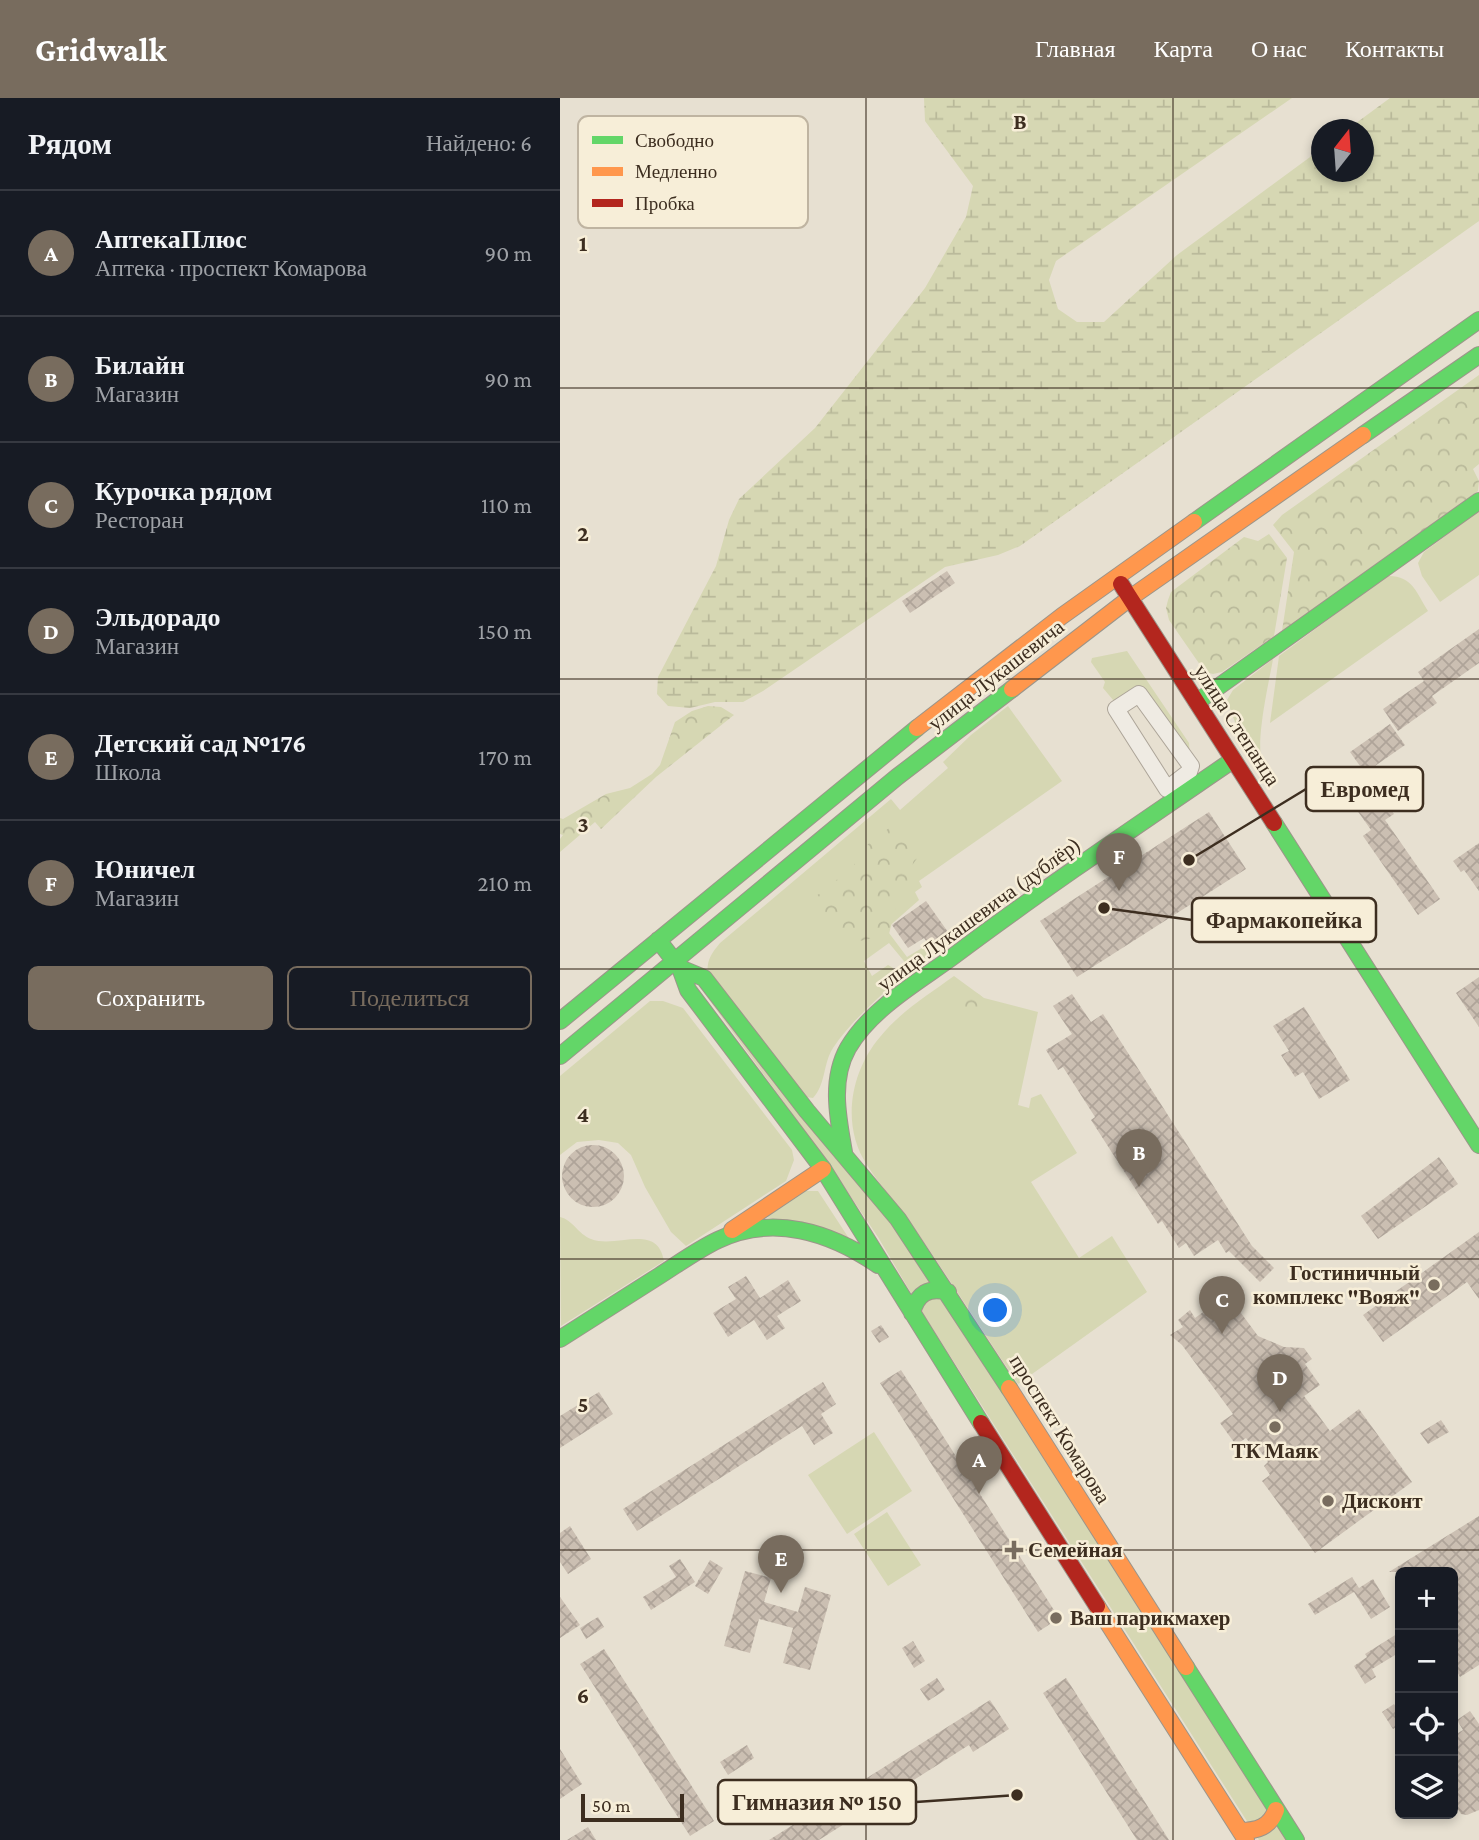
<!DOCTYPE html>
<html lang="ru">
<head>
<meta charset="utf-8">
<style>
  :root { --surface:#171b24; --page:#20242c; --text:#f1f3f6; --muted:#9ea1a6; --line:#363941; --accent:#786c5e }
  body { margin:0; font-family:"Crimson Pro",serif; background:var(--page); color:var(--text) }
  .controls { position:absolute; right:21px; bottom:21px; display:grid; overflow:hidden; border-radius:10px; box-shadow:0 4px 10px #0003 }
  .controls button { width:63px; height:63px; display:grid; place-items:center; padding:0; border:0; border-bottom:2px solid var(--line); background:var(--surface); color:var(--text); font:35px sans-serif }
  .compass { position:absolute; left:751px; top:21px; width:63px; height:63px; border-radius:50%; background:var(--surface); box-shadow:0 4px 10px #0003; rotate:17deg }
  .scale { position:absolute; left:21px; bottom:18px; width:103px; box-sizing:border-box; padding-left:7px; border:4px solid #3d2e20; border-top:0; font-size:19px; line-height:24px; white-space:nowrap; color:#3d2e20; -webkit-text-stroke:5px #f7eed8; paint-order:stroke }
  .you { position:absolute; left:436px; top:1213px; width:24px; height:24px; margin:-18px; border:5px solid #fff; border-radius:50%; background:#1a73e8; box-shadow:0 0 0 10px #1a73e833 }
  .badge { display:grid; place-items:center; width:46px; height:46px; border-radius:50%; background:var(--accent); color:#fff; font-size:23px; font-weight:700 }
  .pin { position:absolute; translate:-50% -58px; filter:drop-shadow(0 2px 4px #0008) }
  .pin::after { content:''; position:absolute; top:37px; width:24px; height:21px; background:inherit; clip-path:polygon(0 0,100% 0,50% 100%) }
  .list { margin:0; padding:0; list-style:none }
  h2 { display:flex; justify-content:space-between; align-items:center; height:91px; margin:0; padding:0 28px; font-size:30px }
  h2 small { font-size:23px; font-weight:400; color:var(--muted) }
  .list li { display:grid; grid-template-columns:46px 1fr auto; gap:21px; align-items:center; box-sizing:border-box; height:126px; padding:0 28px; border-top:2px solid var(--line) }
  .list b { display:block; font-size:26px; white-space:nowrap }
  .list p { margin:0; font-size:23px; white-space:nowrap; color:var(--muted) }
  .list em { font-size:23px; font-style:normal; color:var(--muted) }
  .actions { display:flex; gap:14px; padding:21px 28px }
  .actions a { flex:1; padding:16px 0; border:2px solid var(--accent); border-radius:10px; text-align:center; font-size:24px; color:var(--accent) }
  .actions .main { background:var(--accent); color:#fff }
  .icon { flex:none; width:38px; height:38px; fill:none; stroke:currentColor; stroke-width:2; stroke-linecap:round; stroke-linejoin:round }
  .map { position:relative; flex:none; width:919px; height:1742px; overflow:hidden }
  header { display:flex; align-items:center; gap:42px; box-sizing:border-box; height:98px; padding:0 35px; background:var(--accent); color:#fff }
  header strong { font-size:33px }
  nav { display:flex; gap:38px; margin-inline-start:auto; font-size:24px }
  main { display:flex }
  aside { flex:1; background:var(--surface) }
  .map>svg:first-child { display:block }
</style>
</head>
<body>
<header>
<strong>Gridwalk</strong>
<nav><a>Главная</a><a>Карта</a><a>О нас</a><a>Контакты</a></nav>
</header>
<main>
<aside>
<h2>Рядом<small>Найдено: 6</small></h2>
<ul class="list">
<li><span class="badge">A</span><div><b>АптекаПлюс</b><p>Аптека · проспект Комарова</p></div><em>90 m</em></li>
<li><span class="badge">B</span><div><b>Билайн</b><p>Магазин</p></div><em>90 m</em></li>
<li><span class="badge">C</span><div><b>Курочка рядом</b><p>Ресторан</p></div><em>110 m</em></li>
<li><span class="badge">D</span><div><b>Эльдорадо</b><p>Магазин</p></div><em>150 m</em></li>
<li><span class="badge">E</span><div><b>Детский сад №176</b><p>Школа</p></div><em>170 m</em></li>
<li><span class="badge">F</span><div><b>Юничел</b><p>Магазин</p></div><em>210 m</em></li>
</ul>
<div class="actions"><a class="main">Сохранить</a><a>Поделиться</a></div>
</aside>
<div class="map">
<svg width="919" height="1742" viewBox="0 0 919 1742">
  <defs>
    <pattern id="forest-crowns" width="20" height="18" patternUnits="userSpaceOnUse" patternTransform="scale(1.75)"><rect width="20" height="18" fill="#d6d7b3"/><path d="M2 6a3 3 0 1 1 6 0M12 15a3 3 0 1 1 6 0" fill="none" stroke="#b9b99a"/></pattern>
    <pattern id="wetland-marsh" width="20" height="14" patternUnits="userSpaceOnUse" patternTransform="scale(1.75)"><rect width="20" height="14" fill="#d6d7b3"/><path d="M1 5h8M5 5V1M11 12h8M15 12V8" fill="none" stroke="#b9b99a"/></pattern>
    <pattern id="building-cross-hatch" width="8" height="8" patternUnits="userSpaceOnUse" patternTransform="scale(1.75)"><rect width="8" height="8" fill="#cbbfb2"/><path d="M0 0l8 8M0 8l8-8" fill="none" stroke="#afa499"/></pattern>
  </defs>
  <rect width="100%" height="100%" fill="#e7e0d1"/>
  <!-- green -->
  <path fill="#d6d7b3" d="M 919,413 L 919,477 L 880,504 L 862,478 L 858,465 L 864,454 Z
    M 827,478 C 852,477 856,494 868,513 L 710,625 L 719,558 Z
    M 567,553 L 629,645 L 630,660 L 579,596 L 559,609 L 543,590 L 545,584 L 531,564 L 532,560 Z
    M 713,561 C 709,585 693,651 704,669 L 697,673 L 684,649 L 667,602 L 673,592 Z
    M 448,608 L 502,683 L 359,783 L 362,789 L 355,794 L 359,802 L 326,831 L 347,859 L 392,832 L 395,836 L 392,842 L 353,874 L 329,845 L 304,863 L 312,878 L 328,867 L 333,870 L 338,881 C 316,903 290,924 273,950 C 263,965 266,986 253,1000 L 246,999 L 148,878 C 146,863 151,856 160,845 L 331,701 L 340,712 L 388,670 L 383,664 L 411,637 Z
    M 394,878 L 424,900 L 478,914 L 458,1007 L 469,1010 L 471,1000 L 481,996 L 517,1055 L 471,1084 L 519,1160 L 552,1138 L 587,1194 L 458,1286 C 423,1234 390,1182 355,1131 C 340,1109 321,1089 307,1067 C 281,1028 290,974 320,939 C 340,914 368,897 394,878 Z
    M 136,884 L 330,1124 L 385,1204 L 727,1742 L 699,1742 L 364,1217 L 318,1139 L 264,1059 Z
    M 90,903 L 103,903 L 123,910 L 232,1052 L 234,1062 L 226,1083 L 126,1148 L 111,1134 L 85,1089 L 71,1057 L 58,1045 L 39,1042 L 17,1044 L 0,1057 L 0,978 Z
    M 245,1093 L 258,1093 L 292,1145 L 203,1118 Z
    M 0,1119 C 13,1122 18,1136 31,1141 C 57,1151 97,1124 104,1163 L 1,1228 Z
    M 314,1334 L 352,1393 L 287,1436 L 248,1377 Z
    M 327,1414 L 361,1467 L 328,1488 L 294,1436 Z"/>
  <!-- forest -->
  <path fill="url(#forest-crowns)" d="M 919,277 L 919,366 L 913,371 L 919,383 L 918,393 L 722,533 L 734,454 L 713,427 L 722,417 Z
    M 709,436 L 727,460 L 714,538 L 662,574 L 653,576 L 645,574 L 609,522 L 606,510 L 608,502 L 611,494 L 684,439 L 698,443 Z
    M 148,608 L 161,609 L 174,617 L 96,679 L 41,731 L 35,724 L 0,754 L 0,741 L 3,737 L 0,736 L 0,720 L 3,721 L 46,696 L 70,690 L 92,676 L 100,667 L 115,624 L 132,613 Z
    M 342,720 L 355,742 L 358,759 L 348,773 L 353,790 L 336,808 L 329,836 L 321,834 L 309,841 L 295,844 L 285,836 L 273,834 L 265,824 L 252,821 L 244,813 L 252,798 L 260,796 L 294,767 L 307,747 Z
    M396 909a15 15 0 1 1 30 0a15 15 0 1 1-30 0Z"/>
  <!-- wetland -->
  <path fill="url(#wetland-marsh)" d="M 364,0 L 732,0 L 496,163 L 489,182 L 498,211 L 517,224 L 544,224 L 617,157 L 761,51 L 762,74 L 804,74 L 804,32 L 788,31 L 830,0 L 919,0 L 919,123 L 460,448 L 438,457 L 385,469 L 203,593 L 183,604 L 155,604 L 130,610 L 108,608 L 97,596 L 98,579 L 156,468 L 169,422 L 179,401 L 255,330 L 365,190 L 406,119 L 413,88 L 365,23 Z"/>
  <!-- building -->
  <path fill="url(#building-cross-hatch)" d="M 387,473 L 395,485 L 350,515 L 342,503 Z
    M 919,531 L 919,565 L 872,598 L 877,605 L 838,633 L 823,611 L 864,583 L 858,574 Z
    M 830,626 L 845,647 L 805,675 L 790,654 Z
    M 805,675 L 834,716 L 825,722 L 880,801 L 858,817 L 803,738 L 811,732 L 782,691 Z
    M 649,714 L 686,771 L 517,879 L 480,823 Z
    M 919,745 L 919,793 L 904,772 L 901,774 L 893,763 Z
    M 366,803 L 388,834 L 369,847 L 364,840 L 348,850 L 332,827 Z
    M 919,879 L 919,929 L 896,895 Z
    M 512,896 L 531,924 L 543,916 L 692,1148 L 714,1170 L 700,1184 L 669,1153 L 666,1155 L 658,1142 L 634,1158 L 626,1145 L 619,1150 L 602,1123 L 598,1126 L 531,1022 L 535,1019 L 503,969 L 498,972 L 486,952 L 512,936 L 493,908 Z
    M 744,909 L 790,982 L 759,1001 L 743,974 L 735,979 L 721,957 L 729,953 L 713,928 Z
    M2 1078a31 31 0 1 1 62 0a31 31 0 1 1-62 0Z
    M 879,1059 L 898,1086 L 818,1141 L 801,1118 Z
    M 919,1134 L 919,1201 L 907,1184 L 823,1244 L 803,1217 Z
    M 186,1178 L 200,1200 L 228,1182 L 241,1203 L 217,1218 L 225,1230 L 207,1242 L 194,1222 L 168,1239 L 153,1215 L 176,1201 L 168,1189 Z
    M 657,1204 L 678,1211 L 698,1238 L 724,1249 L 744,1250 L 752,1261 L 745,1266 L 760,1287 L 744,1298 L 770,1333 L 799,1311 L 852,1384 L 755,1455 L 702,1383 L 710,1377 L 704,1368 L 708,1364 L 695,1346 L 692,1348 L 686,1340 L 676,1347 L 660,1325 L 673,1316 L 622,1247 L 610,1237 L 623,1229 L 618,1222 L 630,1212 L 635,1220 Z
    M 321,1227 L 329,1239 L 319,1245 L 311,1233 Z
    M 341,1272 L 499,1520 L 478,1534 L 320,1285 Z
    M 263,1284 L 276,1306 L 261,1316 L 273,1335 L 254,1347 L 242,1328 L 77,1433 L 63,1411 Z
    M 39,1294 L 53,1316 L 0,1350 L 0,1318 Z
    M 881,1322 L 889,1334 L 868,1346 L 860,1335 Z
    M 919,1418 L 919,1567 L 900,1579 L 893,1566 L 893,1474 L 829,1474 Z
    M 10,1428 L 31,1461 L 8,1476 L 0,1464 L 0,1435 Z
    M 120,1461 L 135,1484 L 91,1512 L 83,1499 L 116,1479 L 109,1468 Z
    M 150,1462 L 163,1470 L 148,1496 L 135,1488 Z
    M 185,1473 L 211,1480 L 204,1504 L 238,1514 L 245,1489 L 271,1497 L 250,1572 L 223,1565 L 233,1530 L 199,1521 L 190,1555 L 164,1548 Z
    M 792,1479 L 799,1490 L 813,1481 L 830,1509 L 811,1521 L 794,1494 L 755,1517 L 748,1506 Z
    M 0,1499 L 20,1527 L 0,1540 Z
    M 38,1519 L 44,1529 L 26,1541 L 20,1530 Z
    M 840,1534 L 840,1554 L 812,1571 L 816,1579 L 805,1586 L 794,1568 L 807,1559 L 805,1556 Z
    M 353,1543 L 365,1563 L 354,1570 L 342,1550 Z
    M 44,1551 L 154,1723 L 130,1738 L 20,1566 Z
    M 377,1580 L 385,1592 L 368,1603 L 360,1591 Z
    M 506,1580 L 545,1641 L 609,1742 L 577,1742 L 483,1595 Z
    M 430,1602 L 449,1631 L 413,1654 L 409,1647 L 259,1742 L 209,1742 Z
    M 834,1606 L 840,1615 L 840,1627 L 833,1631 L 822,1614 Z
    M 910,1613 L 919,1626 L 919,1712 L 907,1717 L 901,1716 L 893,1704 L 893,1638 L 903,1632 L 897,1622 Z
    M 187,1647 L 194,1660 L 168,1677 L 160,1664 Z
    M 0,1651 L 22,1686 L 0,1701 Z
    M 28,1729 L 36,1742 L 7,1742 Z"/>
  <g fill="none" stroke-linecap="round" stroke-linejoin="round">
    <defs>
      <path id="street" d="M 579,596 L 631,668 L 629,674 L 607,691 L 556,611 Z"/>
      <path id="fast" d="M 803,337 L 919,257
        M 634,424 L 919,222
        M 637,604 L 919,403
        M 714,725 L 919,1047
        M 98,842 L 120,870 L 128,892 L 263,1071 L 421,1325
        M 120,870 L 144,880 L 247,1013 L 338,1121 L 449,1290
        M 0,923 L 357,630
        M 0,958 L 337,679 L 452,591
        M 284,1054 C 278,1020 270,982 288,950 C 311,911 355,886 391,860 C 483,791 578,727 673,662
        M 352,1215 C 357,1195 369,1189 388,1194
        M 0,1241 C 33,1220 66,1199 99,1178 C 118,1166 137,1152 158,1142 C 213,1116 270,1134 318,1167
        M 626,1569 L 736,1742"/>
      <path id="slow" d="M 452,591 L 570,500 L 803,337
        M 357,630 L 502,518 L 634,424
        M 172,1132 L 263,1071
        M 449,1290 L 626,1569
        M 537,1508 L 686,1742
        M 680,1733 C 697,1733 710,1729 716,1712"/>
      <path id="jam" d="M 561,486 L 714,725
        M 421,1325 L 537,1508"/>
    </defs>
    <!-- street casing -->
    <use href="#street" stroke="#ada599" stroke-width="18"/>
    <!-- fast casing -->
    <use href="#fast" stroke="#9c958a" stroke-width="18"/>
    <!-- slow casing -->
    <use href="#slow" stroke="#9c958a" stroke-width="18"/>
    <!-- jam casing -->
    <use href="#jam" stroke="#9c958a" stroke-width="18"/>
    <!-- street -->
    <use href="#street" stroke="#efebe3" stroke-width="16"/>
    <!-- fast -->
    <use href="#fast" stroke="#63d668" stroke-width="16"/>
    <!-- slow -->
    <use href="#slow" stroke="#ff974d" stroke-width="16"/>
    <!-- jam -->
    <use href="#jam" stroke="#b3261e" stroke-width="16"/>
  </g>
  <!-- grid -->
  <path fill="none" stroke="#3d2e20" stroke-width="2" stroke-opacity="0.55" d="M 306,0 L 306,1742M 613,0 L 613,1742M 0,290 L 919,290M 0,581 L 919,581M 0,871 L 919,871M 0,1161 L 919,1161M 0,1452 L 919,1452"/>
  <!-- markers -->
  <g fill="#786c5e" stroke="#f7eed8" stroke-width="2.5">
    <circle cx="874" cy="1187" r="7"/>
    <circle cx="715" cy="1329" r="7"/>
    <circle cx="768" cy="1403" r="7"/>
    <path d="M450.5 1441.5h7v7h7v7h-7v7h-7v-7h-7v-7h7z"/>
    <circle cx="496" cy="1520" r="7"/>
  </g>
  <g text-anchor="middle" stroke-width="5" stroke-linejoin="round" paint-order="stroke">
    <!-- street labels -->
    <g font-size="21" fill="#3d2e20" stroke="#f7eed8">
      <text transform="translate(436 577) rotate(-38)" y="7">улица Лукашевича</text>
      <text transform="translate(677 627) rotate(57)" y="7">улица Степанца</text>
      <text transform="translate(419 816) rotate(-36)" y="7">улица Лукашевича (дублёр)</text>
      <text transform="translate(500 1331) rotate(58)" y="7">проспект Комарова</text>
    </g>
    <!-- poi labels -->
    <g font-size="21" font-weight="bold" fill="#3d2e20" stroke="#f7eed8" text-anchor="start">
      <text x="860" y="1182" text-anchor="end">Гостиничный<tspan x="860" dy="24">комплекс "Вояж"</tspan></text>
      <text x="715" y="1360" text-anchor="middle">ТК Маяк</text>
      <text x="782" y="1410">Дисконт</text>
      <text x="468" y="1459">Семейная</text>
      <text x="510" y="1527">Ваш парикмахер</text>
    </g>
  </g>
  <!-- legend -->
  <rect x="18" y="18" width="230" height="112" rx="10" fill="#f7eed8" stroke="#bfb4a1" stroke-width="2"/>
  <rect x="32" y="38" width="31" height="8" fill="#63d668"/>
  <rect x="32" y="69" width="31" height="9" fill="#ff974d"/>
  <rect x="32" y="101" width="31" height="8" fill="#b3261e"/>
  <g font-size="19" fill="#3d2e20">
    <text x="75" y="49">Свободно</text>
    <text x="75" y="80">Медленно</text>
    <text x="75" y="112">Пробка</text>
  </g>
  <g font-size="23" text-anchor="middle" font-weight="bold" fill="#3d2e20" stroke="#f7eed8" stroke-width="5" stroke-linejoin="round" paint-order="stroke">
    <text x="460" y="31">B</text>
    <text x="23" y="153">1</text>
    <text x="23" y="443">2</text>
    <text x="23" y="734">3</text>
    <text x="23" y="1024">4</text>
    <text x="23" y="1314">5</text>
    <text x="23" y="1605">6</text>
  </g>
  <!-- callouts -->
  <path fill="none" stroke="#3d2e20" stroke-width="2.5" d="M629 762L746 691M544 810L632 822M457 1697L356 1704"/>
  <g fill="#3d2e20" stroke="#f7eed8" stroke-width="2.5">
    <circle cx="629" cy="762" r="7"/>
    <circle cx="544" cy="810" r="7"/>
    <circle cx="457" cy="1697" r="7"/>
  </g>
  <g fill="#f7eed8" stroke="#3d2e20" stroke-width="2.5">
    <rect x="746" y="669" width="117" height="44" rx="7"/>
    <rect x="632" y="800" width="184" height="44" rx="7"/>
    <rect x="158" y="1682" width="198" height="44" rx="7"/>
  </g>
  <g font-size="23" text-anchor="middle" font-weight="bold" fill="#3d2e20">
    <text x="805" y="699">Евромед</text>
    <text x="724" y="830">Фармакопейка</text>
    <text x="257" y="1712">Гимназия № 150</text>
  </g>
</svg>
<div class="controls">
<button>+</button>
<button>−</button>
<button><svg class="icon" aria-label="locate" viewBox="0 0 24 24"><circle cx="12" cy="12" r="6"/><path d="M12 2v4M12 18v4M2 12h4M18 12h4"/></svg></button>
<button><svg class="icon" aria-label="layers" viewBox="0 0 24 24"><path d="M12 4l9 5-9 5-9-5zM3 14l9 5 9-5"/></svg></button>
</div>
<svg class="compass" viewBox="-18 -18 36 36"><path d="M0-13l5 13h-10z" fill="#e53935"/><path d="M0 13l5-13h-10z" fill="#9ea1a6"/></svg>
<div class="scale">50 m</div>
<div class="you"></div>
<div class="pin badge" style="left:419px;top:1396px">A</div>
<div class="pin badge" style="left:579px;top:1089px">B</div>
<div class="pin badge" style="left:662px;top:1236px">C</div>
<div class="pin badge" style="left:720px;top:1314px">D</div>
<div class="pin badge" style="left:221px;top:1495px">E</div>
<div class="pin badge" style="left:559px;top:793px">F</div>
</div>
</main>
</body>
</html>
